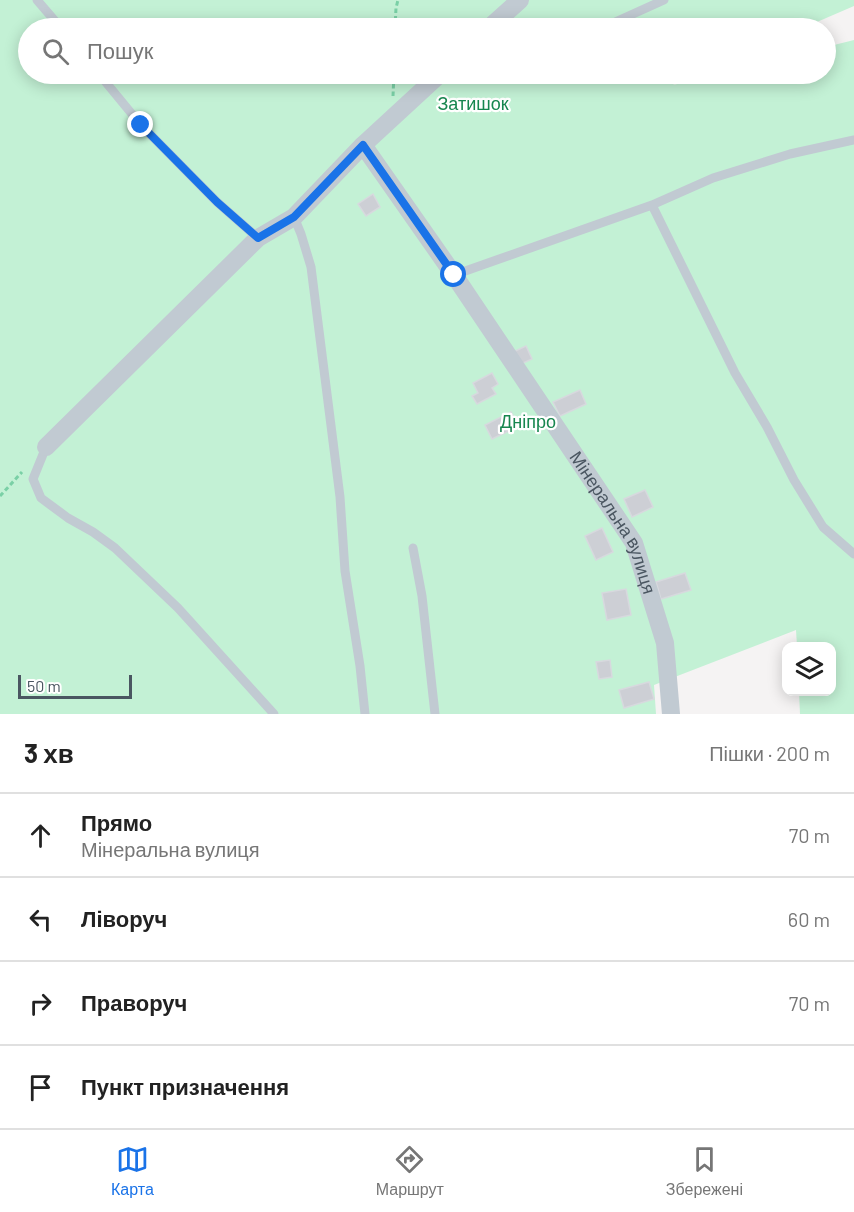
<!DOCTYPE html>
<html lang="uk">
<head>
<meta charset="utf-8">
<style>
  :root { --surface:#fff; --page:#f6f6f6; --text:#222; --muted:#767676; --line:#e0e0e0; --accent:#1a73e8 }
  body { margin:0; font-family:Barlow,sans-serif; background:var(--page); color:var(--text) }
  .controls { position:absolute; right:18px; bottom:18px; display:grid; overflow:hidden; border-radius:12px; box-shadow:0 3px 15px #0003 }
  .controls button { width:54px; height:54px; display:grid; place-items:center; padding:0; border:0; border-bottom:2px solid var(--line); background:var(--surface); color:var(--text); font:30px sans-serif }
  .scale { position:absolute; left:18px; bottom:15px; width:114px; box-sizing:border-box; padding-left:6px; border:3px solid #4a5661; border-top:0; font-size:16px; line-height:21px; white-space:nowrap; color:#4a5661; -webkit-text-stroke:4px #fff; paint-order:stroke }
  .stop { position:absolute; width:18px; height:18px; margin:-14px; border:4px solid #1a73e8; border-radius:50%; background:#fff }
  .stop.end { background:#1a73e8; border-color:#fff; box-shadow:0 2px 6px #0008 }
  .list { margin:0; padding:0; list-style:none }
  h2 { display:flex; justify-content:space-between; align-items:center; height:78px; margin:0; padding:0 24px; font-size:26px }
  h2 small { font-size:20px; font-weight:400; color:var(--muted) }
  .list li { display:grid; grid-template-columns:39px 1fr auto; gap:18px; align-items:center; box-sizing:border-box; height:84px; padding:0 24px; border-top:2px solid var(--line) }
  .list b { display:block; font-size:22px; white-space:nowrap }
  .list p { margin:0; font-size:20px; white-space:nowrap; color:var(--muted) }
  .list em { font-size:20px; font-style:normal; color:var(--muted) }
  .icon { flex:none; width:33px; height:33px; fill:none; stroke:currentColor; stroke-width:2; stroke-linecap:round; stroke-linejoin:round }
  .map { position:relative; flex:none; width:854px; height:714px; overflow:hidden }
  .search { position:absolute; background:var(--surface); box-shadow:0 3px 15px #0003; left:18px; right:18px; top:18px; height:66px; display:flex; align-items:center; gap:15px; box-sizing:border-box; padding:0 21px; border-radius:33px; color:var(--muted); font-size:22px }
  .sheet { height:414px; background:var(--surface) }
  nav { display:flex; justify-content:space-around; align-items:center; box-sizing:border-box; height:84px; border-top:2px solid var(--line); background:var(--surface); font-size:16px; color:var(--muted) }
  nav a { display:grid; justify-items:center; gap:3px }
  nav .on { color:var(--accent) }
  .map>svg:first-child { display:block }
</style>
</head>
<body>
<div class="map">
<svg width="854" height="714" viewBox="0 0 854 714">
  <rect width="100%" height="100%" fill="#f5f3f3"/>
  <!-- green -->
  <path fill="#c3f1d5" d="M 0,0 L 854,0 L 854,6 L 803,28 L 28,28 L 28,74 L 697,74 L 673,85 L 718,74 L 826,74 L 826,47 L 854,40 L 854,714 L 800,714 L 799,692 L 832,692 L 832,646 L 797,646 L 796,630 L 654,685 L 656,714 L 0,714 Z"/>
  <!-- building -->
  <path fill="#cdcfd5" stroke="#d7d9de" stroke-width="1.5" d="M 373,194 L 380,207 L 366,216 L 358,204 Z
    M 526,346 L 532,359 L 519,365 L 513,352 Z
    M 492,373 L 498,384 L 492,388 L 496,394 L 477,404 L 472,396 L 478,393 L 473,383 Z
    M 580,390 L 586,404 L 560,416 L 553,402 Z
    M 511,412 L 519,426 L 492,439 L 485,425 Z
    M 645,490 L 653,507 L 632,517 L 624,499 Z
    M 602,528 L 613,552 L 596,560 L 585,536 Z
    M 685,573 L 691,590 L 661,599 L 656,582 Z
    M 626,589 L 631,615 L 607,620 L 602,593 Z
    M 610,660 L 612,677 L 599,679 L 596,662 Z
    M 649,682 L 654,699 L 624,708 L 619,690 Z"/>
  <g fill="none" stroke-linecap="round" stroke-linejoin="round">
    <!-- path -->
    <path stroke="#7ad0a6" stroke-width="3" stroke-dasharray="4.5 3" stroke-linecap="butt" d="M 395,28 L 396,8 L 398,0
      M 393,96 L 394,74
      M 0,496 L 22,472"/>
    <!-- lane -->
    <path stroke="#c1cad2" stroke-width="9" d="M 37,0 L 61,28
      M 602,28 L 664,0
      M 99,74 L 141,125 L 217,202 L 258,238
      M 652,205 L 735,373 L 767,427 L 794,480 L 823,527 L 854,554
      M 294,217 L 301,234 L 311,267 L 340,497 L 345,571 L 360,666 L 365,714
      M 454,275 L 652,205 L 713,178 L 790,154 L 854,140
      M 46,447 L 33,479 L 41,498 L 68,518 L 93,532 L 115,548 L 178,608 L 274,714
      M 413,548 L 422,596 L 435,714"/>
    <!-- street -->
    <g stroke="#c1cad2" stroke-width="18">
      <path d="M 489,28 L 520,0"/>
      <path id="s1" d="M 363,145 L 454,275 L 634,543 L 665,643 L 671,714"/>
      <path d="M 46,447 L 258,238 L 294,217 L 363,145 L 440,74"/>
    </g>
  </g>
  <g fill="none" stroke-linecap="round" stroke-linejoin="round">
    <!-- route -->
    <path stroke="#1a73e8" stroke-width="8" d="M 141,125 L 217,202 L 258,238 L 294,217 L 363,145 L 454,275"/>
  </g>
  <g text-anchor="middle" stroke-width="4.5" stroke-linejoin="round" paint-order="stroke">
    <!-- park labels -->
    <g font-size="18" fill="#17864f" stroke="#fff">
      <text x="473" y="110">Затишок</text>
      <text x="528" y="428">Дніпро</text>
    </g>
    <!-- street labels -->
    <g font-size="18" fill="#4a5661" stroke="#fff">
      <text dy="6" stroke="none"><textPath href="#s1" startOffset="454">Мінеральна вулиця</textPath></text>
    </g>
  </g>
</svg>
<div class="controls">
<button><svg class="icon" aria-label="layers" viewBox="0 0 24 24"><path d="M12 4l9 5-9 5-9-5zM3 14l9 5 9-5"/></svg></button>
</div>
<div class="scale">50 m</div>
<div class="stop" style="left:454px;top:275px"></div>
<div class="stop end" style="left:141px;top:125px"></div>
<div class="search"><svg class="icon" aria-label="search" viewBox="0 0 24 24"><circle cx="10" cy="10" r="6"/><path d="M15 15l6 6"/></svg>Пошук</div>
</div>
<section class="sheet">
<h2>3 хв<small>Пішки · 200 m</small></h2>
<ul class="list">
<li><svg class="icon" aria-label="ahead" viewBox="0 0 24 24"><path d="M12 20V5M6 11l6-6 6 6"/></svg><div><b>Прямо</b><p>Мінеральна вулиця</p></div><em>70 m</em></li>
<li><svg class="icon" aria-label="left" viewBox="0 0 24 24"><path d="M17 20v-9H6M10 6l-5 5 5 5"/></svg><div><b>Ліворуч</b></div><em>60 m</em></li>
<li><svg class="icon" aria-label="right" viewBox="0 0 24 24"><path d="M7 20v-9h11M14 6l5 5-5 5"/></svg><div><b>Праворуч</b></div><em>70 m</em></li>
<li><svg class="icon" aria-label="arrive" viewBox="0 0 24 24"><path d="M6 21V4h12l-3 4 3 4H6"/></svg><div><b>Пункт призначення</b></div></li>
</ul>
</section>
<nav>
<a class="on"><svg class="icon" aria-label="map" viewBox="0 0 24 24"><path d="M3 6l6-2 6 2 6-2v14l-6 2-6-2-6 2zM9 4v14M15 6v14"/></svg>Карта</a>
<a><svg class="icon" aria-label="directions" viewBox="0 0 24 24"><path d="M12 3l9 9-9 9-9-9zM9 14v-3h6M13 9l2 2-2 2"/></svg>Маршрут</a>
<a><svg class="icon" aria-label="saved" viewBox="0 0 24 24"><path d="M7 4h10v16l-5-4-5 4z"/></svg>Збережені</a>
</nav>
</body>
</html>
